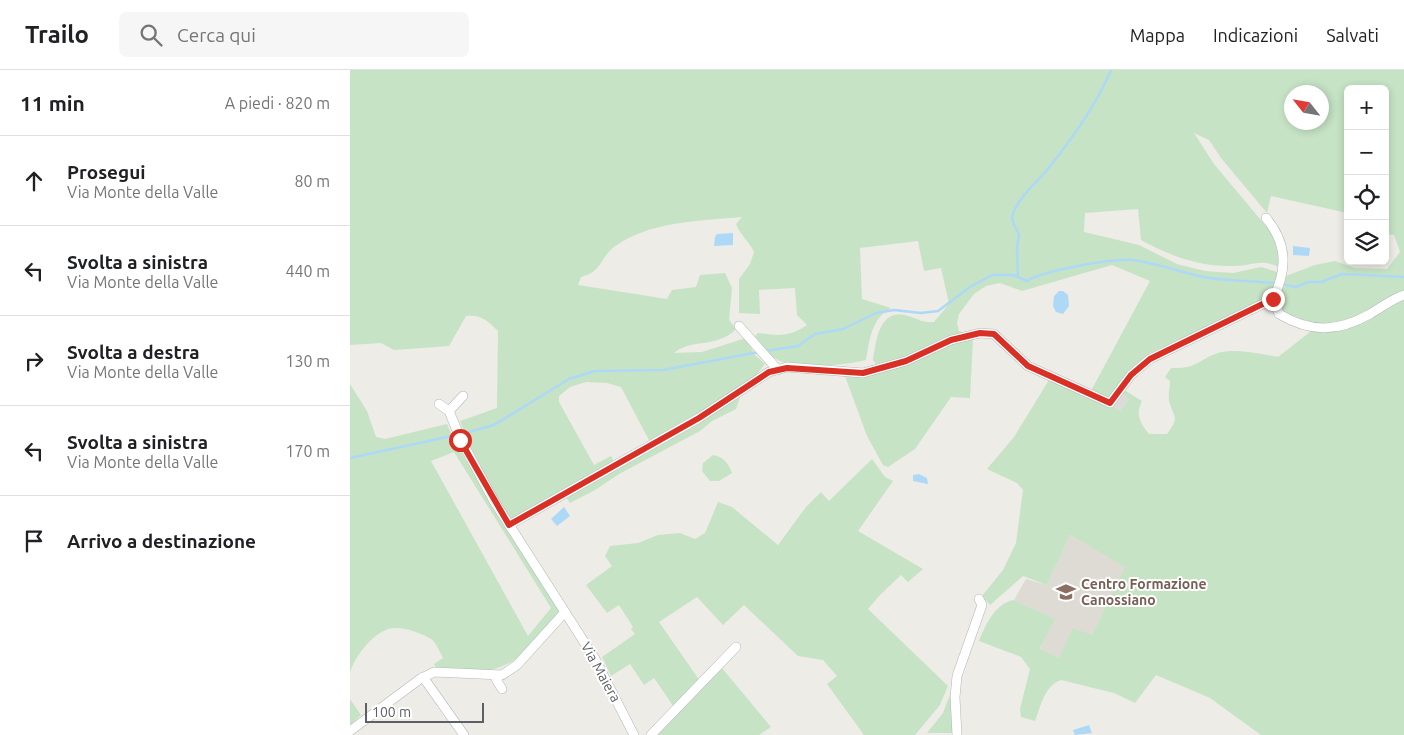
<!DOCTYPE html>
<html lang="it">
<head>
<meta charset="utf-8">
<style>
  :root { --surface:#fff; --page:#f6f6f6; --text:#202124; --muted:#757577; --line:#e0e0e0 }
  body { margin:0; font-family:Ubuntu,sans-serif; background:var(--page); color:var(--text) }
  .controls { position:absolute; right:15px; top:15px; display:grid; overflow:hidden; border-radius:8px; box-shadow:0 2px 8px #0003 }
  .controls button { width:45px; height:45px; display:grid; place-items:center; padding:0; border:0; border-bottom:1px solid var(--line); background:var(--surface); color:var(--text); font:25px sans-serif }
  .compass { position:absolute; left:934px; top:15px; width:45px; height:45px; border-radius:50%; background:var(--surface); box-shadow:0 2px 8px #0003; rotate:301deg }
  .scale { position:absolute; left:15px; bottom:12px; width:119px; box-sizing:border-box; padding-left:5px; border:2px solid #5d6165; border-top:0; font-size:14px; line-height:18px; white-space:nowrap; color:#5d6165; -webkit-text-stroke:4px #fff; paint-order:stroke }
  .stop { position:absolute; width:15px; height:15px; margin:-11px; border:4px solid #d93025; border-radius:50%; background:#fff }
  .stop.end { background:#d93025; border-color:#fff; box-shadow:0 1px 5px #0008 }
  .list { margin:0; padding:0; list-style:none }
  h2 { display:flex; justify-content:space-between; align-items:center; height:65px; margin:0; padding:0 20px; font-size:21px }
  h2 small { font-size:16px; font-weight:400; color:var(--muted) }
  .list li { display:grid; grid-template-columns:32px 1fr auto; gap:15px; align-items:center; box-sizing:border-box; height:90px; padding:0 20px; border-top:1px solid var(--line) }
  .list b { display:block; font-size:19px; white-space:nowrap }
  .list p { margin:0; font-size:16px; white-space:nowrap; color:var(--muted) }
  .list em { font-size:16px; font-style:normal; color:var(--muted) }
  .icon { flex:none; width:28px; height:28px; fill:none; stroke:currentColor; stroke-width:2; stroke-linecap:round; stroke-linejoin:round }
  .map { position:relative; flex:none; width:1054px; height:665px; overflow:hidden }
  header { display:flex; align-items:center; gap:30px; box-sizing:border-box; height:70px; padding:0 25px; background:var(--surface); border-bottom:1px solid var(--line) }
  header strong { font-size:24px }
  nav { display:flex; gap:28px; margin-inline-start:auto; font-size:18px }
  .search { width:350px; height:45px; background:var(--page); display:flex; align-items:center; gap:12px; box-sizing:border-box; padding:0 18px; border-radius:8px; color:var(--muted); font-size:19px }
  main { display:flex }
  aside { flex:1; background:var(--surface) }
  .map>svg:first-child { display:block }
</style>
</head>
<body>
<header>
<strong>Trailo</strong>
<div class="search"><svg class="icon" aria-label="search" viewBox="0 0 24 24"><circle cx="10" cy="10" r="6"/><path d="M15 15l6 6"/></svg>Cerca qui</div>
<nav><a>Mappa</a><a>Indicazioni</a><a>Salvati</a></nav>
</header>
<main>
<aside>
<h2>11 min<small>A piedi · 820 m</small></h2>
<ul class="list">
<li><svg class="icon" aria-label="ahead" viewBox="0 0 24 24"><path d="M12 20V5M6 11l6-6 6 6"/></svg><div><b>Prosegui</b><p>Via Monte della Valle</p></div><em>80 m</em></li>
<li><svg class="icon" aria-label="left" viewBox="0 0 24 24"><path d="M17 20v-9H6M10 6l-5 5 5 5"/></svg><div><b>Svolta a sinistra</b><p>Via Monte della Valle</p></div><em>440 m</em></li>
<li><svg class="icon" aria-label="right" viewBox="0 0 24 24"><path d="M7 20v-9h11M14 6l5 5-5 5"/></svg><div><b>Svolta a destra</b><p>Via Monte della Valle</p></div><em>130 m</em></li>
<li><svg class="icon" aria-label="left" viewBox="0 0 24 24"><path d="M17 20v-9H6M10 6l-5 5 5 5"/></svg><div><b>Svolta a sinistra</b><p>Via Monte della Valle</p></div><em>170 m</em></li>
<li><svg class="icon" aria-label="arrive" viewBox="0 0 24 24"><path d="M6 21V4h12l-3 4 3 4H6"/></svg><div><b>Arrivo a destinazione</b></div></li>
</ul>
</aside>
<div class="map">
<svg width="1054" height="665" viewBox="0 0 1054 665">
  <rect width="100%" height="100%" fill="#eeece6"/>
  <!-- industrial -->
  <path fill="#dddbd8" d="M 771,323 L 779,329 L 770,341 L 762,335 Z"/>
  <!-- education -->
  <path fill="#dedbd4" d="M 720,465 L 776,497 L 742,565 L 709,588 L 690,580 L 704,549 L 664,530 L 676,509 L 697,515 Z"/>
  <!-- green -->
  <path fill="#c6e3c5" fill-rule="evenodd" d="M 0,0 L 1054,0 L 1054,665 L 911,665 L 860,628 L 806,605 L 785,633 L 764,623 L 711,610 C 694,616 691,636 685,651 L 671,647 L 670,639 L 680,599 L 671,587 L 629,571 C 635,556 645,533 664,530 L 705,549 L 690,579 L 709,588 L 723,558 L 742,565 L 775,497 L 720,465 L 697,515 L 673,506 L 640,535 L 632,526 L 653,500 L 666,473 L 673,420 L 667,413 L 637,399 L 664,367 L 699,310 L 760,338 L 762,335 L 770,341 L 779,329 L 771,323 L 774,320 L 792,331 C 785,345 790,352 799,364 L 817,364 C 830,346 824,349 819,331 C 818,325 820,317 820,311 L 815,307 L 821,298 C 848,299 847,290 868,283 C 886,278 910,284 928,287 L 960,262 L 959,252 L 939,246 L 930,240 L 928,229 L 936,206 L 965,195 L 985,191 L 1005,198 L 1037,199 L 1050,182 L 1044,165 L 1035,164 L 1035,19 L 998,19 L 998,146 L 993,142 L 921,126 L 917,143 L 871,88 L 859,70 L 844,63 L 864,94 L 920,161 L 929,178 L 932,199 C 911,187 905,196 883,196 C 850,197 820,186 791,170 L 788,139 L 735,143 L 734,162 L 789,175 L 827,194 L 855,201 L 883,203 L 911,197 L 930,203 L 919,228 L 800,283 L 782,299 L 759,329 L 742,319 L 800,211 L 762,195 L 672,221 L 650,213 L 636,216 L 624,224 L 609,244 L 607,253 L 609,261 L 614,263 L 598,266 L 553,287 L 526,294 L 523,290 C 526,271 529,237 558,246 C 568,249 573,253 584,252 L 599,234 L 591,198 L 574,201 L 568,171 L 510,178 L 512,229 L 541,238 C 521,249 520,269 516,290 C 494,295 446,301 426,289 C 418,284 411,273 405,266 L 408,263 C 429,266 439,267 457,255 L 447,245 L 445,218 L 409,220 L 410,244 L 389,243 L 389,209 L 400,194 L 404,182 C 399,171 390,165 386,154 L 392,147 C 350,151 299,151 264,177 C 249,189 253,201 231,207 L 228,215 L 317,229 L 322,220 L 346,217 L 350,205 L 375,203 L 382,218 L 379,250 L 386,259 C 366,279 341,268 324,283 L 352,282 L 396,268 L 405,285 L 415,294 L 391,324 L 386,339 L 362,351 L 350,361 L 269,404 L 245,420 L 220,433 L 216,427 L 162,449 L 158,448 L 120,377 L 110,351 L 147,338 L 148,261 C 138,251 131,244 116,246 L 99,276 L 44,280 L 31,273 L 0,275 ZM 942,22 L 972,22 L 972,52 L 942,52 ZM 236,312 L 257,313 L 271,317 L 300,372 L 266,396 L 261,386 L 244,395 L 209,332 L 209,326 L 220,317 Z
    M 623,269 L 620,328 L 601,327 L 565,379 L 538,397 L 533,395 L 517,366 L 495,306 C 524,312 572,283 600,273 C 608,271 616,270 623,269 Z
    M 0,314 L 17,341 L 26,367 L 35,369 L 97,354 L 105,373 L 210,540 C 191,563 170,598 136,600 C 120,601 103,597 86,598 L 84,594 L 93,588 C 90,583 86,572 81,569 C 72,563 54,557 44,558 C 25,559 4,587 0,603 ZM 104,382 L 201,538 L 178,566 L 81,391 Z
    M 363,385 C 374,387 378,393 382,403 L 369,411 L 360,411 L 352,401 L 353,393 Z
    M 522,389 L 535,407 L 543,411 L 508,461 L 573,499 L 558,512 L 551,505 L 530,525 L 518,539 L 598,616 L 590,635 L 565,665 L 514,665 L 477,614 L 487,606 L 473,590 L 448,586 L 394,535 L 373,555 L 347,527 L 309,552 L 350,611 L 324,637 L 304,608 L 294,615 L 280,594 L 261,606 L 252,587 L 285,564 L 281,559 L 283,557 L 269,535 L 257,543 L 236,515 L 262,496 L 255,486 L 260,476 L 288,473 L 308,465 L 330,463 L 345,469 L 355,463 L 368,432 L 382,437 L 428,475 L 456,437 L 471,422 L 479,431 Z
    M 371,597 L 421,657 L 409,665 L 306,665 Z
    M 603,616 L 603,663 L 577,663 L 593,643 Z
    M 0,629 L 11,645 L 0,655 Z"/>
  <!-- water -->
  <path fill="#add9f7" d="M 383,163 L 383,175 L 364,176 L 365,167 L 367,164 Z
    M 943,176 L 960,178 L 959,186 L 943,185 Z
    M 709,221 L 713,221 L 718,225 L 719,236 L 713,244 L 706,242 L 703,236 L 704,226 Z
    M 569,404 L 577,408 L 578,414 L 563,411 L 563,405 Z
    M 214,437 L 220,446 L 207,456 L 201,449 Z
    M 739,655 L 742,663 L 725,665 L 723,660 Z"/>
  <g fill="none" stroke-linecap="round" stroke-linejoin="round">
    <!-- stream -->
    <path stroke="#add9f7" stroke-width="2.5" d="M 668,207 L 667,178 L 669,165 C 666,156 659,152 664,141 C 671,125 686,113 697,100 C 722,69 746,36 761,0
      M 931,214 L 946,217 L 958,212 L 971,212 L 992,204 L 1054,207
      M 415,281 L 448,276 L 465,264 L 493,259 L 526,243 L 544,240 L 571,243 L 588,241 L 620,217 L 642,205 L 663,205 L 677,211 C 691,201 764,188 782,190 C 806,193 830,202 853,207 C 877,211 902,211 926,213
      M 112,364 L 144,355 L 219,309 L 245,301 L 313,300 L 409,282
      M 0,388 L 106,365"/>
    <defs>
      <path id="minor" d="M 923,229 L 929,244 C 961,263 988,262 1020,244 C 1032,237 1042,229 1054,225
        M 389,256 L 428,300
        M 89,334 L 99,341 L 111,370 L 144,431 L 245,589 L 284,665
        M 99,341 L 113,326
        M 159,455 L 349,348 L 419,302 L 437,297 L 513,303 L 556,291 L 601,270 L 630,263 L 644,264 L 678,296 L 760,333 L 781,305 L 800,289 L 923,229 C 937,200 938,174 916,148
        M 144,606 L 152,619
        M 73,607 L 114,665
        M 0,661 L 70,609 L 84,602 L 152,605 L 167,595 L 215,542
        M 301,665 L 386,577
        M 607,665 L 605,627 L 607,606 L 632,535 L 629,529"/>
    </defs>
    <!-- minor casing -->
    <use href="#minor" stroke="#b3b6b9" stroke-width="10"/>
    <!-- minor -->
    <use href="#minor" stroke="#fff" stroke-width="9"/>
  </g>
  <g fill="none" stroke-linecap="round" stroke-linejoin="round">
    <!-- route -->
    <path stroke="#d93025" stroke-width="6" d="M 110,370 L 159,455 L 349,348 L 419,302 L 437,298 L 513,303 L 556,291 L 601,270 L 630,263 L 644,264 L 678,296 L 760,333 L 781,305 L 800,289 L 923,229"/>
  </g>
  <!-- icons -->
  <defs>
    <symbol id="school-bare" viewBox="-9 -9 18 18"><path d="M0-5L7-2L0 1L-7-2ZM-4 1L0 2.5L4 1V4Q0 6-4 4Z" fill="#8d6e63" stroke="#fff" stroke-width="2.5" paint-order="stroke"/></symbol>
  </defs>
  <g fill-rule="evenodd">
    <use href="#school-bare" x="702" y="508" width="28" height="28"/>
  </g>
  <g text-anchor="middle" stroke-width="4" stroke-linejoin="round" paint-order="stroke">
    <!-- education labels -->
    <g font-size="14" font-weight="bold" fill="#785e54" stroke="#fff" text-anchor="start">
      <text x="731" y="519">Centro Formazione<tspan x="731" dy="16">Canossiano</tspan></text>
    </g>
    <!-- street labels -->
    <g font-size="14" fill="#5d6165" stroke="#fff">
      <text transform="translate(251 602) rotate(61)" y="5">Via Maiera</text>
    </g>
  </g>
</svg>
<div class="controls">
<button>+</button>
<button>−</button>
<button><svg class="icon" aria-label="locate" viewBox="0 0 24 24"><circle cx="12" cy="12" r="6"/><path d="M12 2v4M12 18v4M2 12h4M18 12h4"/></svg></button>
<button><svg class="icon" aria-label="layers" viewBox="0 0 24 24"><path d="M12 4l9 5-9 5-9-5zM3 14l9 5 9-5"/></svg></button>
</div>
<svg class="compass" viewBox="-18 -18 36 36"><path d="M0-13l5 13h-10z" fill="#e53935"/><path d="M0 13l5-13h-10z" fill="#757577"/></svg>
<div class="scale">100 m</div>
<div class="stop" style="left:110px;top:370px"></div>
<div class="stop end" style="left:923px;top:229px"></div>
</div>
</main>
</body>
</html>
